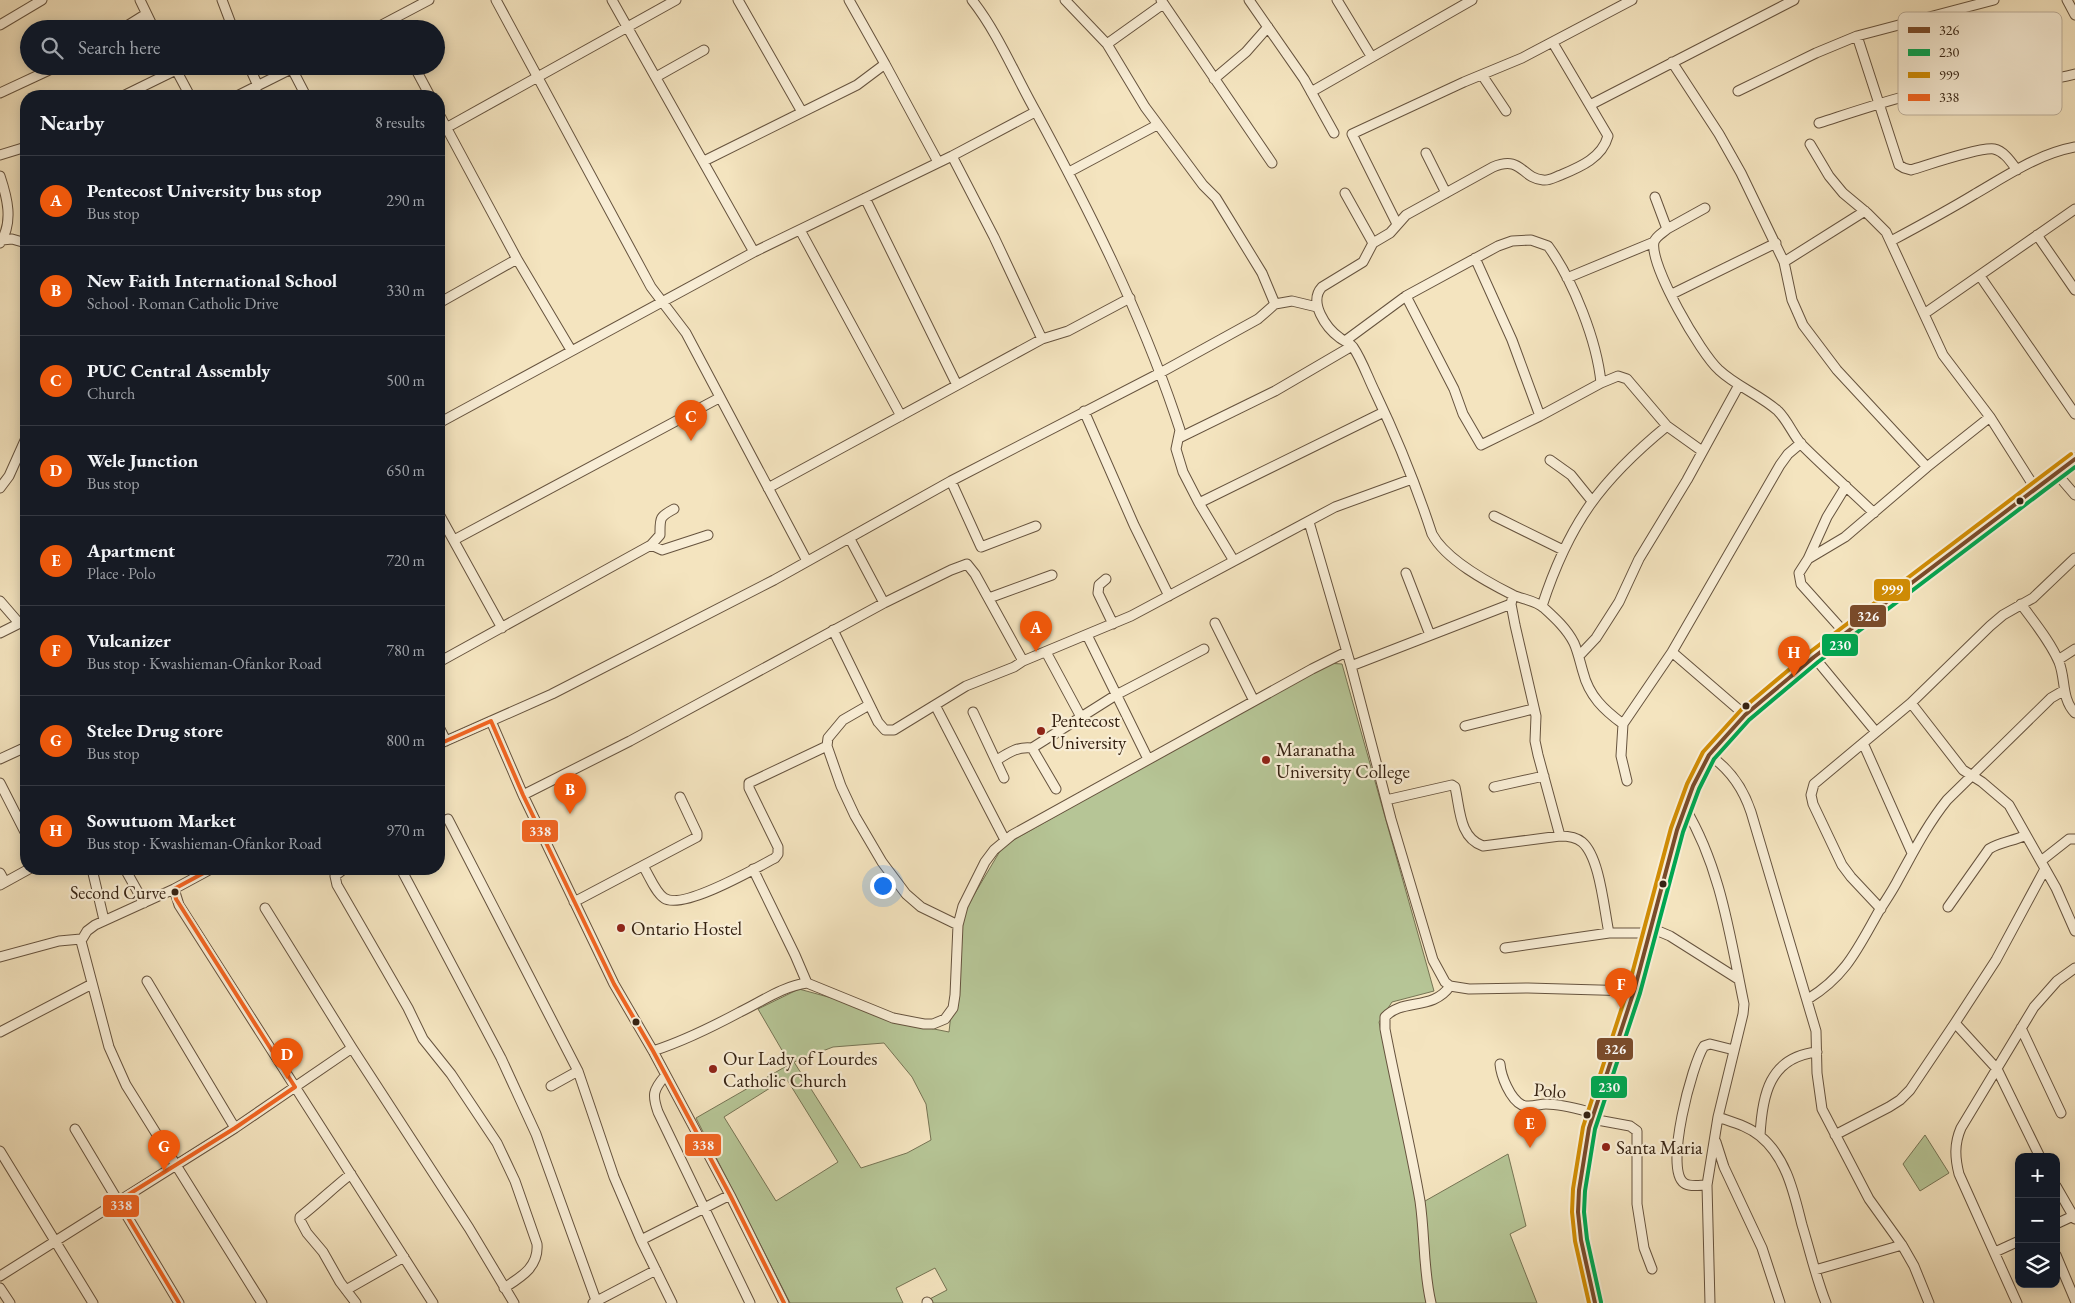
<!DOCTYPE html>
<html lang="en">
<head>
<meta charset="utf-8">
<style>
  :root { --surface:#171b24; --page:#242831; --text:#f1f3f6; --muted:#9ea1a6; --line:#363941; --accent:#ea580c }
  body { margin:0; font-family:"EB Garamond",serif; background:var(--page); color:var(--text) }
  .controls { position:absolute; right:15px; bottom:15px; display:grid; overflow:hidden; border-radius:10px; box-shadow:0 2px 12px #0003 }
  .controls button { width:45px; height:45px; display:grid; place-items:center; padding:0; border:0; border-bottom:1px solid var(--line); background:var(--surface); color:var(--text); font:25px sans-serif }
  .you { position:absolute; left:882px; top:885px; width:18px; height:18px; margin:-12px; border:4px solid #fff; border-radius:50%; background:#1a73e8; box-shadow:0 0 0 8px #1a73e833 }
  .badge { display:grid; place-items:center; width:32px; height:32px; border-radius:50%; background:var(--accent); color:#fff; font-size:16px; font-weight:700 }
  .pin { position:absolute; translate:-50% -41px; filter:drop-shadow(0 1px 2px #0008) }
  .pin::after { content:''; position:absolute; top:26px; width:18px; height:15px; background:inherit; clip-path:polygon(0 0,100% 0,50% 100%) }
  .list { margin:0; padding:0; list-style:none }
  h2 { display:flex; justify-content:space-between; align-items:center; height:65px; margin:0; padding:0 20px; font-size:21px }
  h2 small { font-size:16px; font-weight:400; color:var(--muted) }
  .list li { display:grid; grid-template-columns:32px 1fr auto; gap:15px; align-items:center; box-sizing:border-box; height:90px; padding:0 20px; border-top:1px solid var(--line) }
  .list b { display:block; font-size:19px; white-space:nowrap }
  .list p { margin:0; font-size:16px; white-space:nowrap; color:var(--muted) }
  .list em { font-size:16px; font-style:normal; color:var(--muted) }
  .icon { flex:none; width:28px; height:28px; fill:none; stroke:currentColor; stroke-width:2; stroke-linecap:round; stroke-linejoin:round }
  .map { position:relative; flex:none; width:2075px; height:1303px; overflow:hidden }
  .search { position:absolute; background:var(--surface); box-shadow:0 2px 12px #0003; left:20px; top:20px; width:425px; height:55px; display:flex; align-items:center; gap:12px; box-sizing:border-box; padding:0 18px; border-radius:28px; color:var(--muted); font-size:19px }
  .panel { position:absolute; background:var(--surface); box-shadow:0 2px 12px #0003; left:20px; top:90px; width:425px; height:785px; border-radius:20px }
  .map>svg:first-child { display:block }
</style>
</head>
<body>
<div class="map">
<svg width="2075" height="1303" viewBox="0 0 2075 1303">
  <rect width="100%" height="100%" fill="#f4e4bf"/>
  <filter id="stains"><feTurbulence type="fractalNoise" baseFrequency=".004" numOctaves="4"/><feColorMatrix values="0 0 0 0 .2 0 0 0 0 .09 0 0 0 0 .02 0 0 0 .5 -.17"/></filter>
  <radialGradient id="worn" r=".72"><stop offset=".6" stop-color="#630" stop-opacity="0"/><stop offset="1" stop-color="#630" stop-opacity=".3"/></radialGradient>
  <!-- green -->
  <path fill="#b6c596" stroke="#767454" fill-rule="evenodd" d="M 1326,663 L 1342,664 L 1434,991 L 1392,1002 L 1379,1022 L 1418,1205 L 1508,1154 L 1526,1226 L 1510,1234 L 1537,1303 L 922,1303 L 947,1290 L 935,1268 L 896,1288 L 903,1303 L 790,1303 L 696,1118 L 790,1064 L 758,1009 L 799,989 L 850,1003 L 889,1020 L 949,1032 L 962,915 L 1003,846 ZM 884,1043 L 912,1077 L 926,1104 L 931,1140 L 907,1153 L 861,1168 L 794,1062 L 833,1047 ZM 786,1078 L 838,1162 L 776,1201 L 724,1117 Z
    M 1925,1135 L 1949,1173 L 1920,1191 L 1903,1164 Z"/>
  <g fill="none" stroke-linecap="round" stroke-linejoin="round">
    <defs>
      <path id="minor" d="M 140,0 L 154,29
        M 222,0 L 233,29
        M 496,0 L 651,287 L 686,333 L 807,561
        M 612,0 L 754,252
        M 738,0 L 802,112
        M 972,0 C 998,33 1015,75 1036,112 C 1089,210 1139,309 1175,415 L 1180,430 L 1176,449 L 1183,472 L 1199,503 L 1234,561
        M 1161,0 L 1272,163
        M 1249,0 L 1304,79 L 1334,133
        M 1337,0 L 1371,56
        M 2067,0 L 2075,15
        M 0,25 L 42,0
        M 122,29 L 146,14
        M 374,29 L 429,0
        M 1857,36 L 1899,165 L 1904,168 L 1911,170 C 1928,165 1980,147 1994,149 C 2004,151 2011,162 2017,170
        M 1553,43 L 1608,136 C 1602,158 1580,167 1561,175 C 1555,177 1549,181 1543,180 C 1521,178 1522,155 1493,167 L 1406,215 L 1390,233 L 1373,243 L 1363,262 L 1322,287 C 1308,302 1326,328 1340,338 C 1344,341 1350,343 1353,347 C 1362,360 1368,378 1375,392 C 1397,438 1416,485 1432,534 C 1446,560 1487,582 1513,595 C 1522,599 1537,601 1544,608 C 1555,618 1567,629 1574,643 C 1578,652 1580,662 1583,672 C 1589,696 1604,710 1623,724
        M 1107,44 L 1163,4
        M 1672,62 L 1719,134 L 1741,173 L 1784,262 L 1792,300 L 1803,325 L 1837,370 L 1927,467
        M 885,64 L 938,162
        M 174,66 L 190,96
        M 249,66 L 258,86
        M 414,66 L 430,96
        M 292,69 L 306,96
        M 1482,75 L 1506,111
        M 656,77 L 704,50
        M 1214,79 L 1246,52 L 1268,27
        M 1738,91 L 1816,53 L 1857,36 L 1994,0
        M 1311,92 L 1472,0
        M 0,93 L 58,66
        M 123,96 L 176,70
        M 237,96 L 297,66
        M 1590,105 L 1794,0
        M 439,114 L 517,259 L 571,350
        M 1819,123 C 1866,108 1912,92 1960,84 C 1999,77 2037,85 2075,74
        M 446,128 L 676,0
        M 1810,144 L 1829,176 L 1843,193 L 1867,213 L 1886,232 L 1943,355 L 1990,417 L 2035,488
        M 1426,153 L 1446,193
        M 0,155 L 26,147
        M 704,161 L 857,85 L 885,64 L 849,0
        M 1069,172 L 1157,125
        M 0,176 C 7,197 14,222 0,243
        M 1345,193 L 1373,243
        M 1655,197 L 1667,229 C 1663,233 1656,236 1654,242 C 1649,265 1701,354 1719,370 C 1736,386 1760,395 1778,411 C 1788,421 1793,435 1802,445 C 1825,468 1850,490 1874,513
        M 865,198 L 957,385
        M 1397,224 L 1352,134 L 1464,82 L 1522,58 L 1632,0
        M 1667,229 L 1705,208
        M 800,230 L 901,416
        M 2037,235 L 2075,290
        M 2,240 L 12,239 L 26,243
        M 1891,241 C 1919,226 1947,211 1975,194 C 2008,175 2038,154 2075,147
        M 1475,258 L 1512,340 L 1540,416
        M 1784,262 L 1865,211
        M 1980,276 L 2075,414
        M 1567,278 L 1654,242
        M 1672,294 L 1776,243
        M 1406,296 L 1454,389 L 1463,414 L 1481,445 L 1540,416 L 1601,383 L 1618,376 L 1627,379 L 1667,426 L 1702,451
        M 439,303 L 517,259
        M 1275,304 L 1292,301 L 1317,307
        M 1924,314 L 2075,209
        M 1042,339 L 1068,331 L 1130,298
        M 1345,341 L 1406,296 L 1498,246 L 1512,241 L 1531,240 L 1548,246 C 1573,280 1597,341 1601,383
        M 1084,411 L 1134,525 L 1169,596
        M 439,423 L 754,252 L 952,156 L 1035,112
        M 1179,438 L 1275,391 L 1352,346
        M 1550,460 L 1571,475 L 1592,501
        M 2056,473 L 2075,495
        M 951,481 L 981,547 L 1036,526
        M 0,488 L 9,476 L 26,438
        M 768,488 L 1042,339 L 994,237 L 952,156
        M 1199,503 L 1384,412
        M 439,514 L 502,628
        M 1494,516 L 1563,550
        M 1309,522 L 1351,666 L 1391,819 L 1433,960 L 1445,982 L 1450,986 L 1469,989 L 1528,988 L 1634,991
        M 850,539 L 884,603
        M 454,540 L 719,398
        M 651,545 L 662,550 L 708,535
        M 1808,559 L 1827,517 L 1846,486
        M 1406,573 L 1430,635
        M 1106,579 L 1099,585 L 1098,593 L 1113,624
        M 1513,595 L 1511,604 L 1515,625 L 1536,716 L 1535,741 L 1538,755 L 1560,836
        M 989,598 L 1052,575
        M 0,601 L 19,623
        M 2021,604 C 2034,622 2050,641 2059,662 C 2066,680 2061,698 2075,713
        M 1542,606 C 1569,523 1601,480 1667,426
        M 1215,623 L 1254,701
        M 833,630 L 878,722 L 885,730 L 894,730 L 966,686 L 1014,667 L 1023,661 L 1131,616 L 1335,507 L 1412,479
        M 0,633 L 26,620
        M 1845,633 L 1801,584 L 1799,573 L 1808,559 L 1845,537 L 1927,467 L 1990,417
        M 1087,635 L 1148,759
        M 1046,652 L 1081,717
        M 1672,652 L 1745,715
        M 1579,656 L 1596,638 L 1619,602 L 1639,559 L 1687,480 L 1739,385
        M 1814,657 L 1876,732
        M 2058,660 L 2075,649
        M 439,662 L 651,545 L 660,535 C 660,518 659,517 674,509
        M 1351,666 L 1511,604
        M 1911,703 L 1963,770 L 1982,782 L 2009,805 L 2056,888 L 2075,931
        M 869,705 L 843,720 L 828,738 L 827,746 L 841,786 L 855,816 L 882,862 L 906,894 L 921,907 L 958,925
        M 935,705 L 1005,840
        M 973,712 L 1004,778
        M 491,721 L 523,795 L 614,984 L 653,1051 L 730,1195 L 784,1303
        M 1465,726 L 1533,709
        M 439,727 L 446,741
        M 1863,743 L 1912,853
        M 439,744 L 552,694 L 774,580 L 951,481 L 1160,373 L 1258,319 L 1275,304 L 1262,273 L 1216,198 L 1203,185 L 1145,107 L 1107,44 L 1065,0
        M 1032,748 L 1056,789
        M 1709,755 C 1730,769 1743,788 1751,812 L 1816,1031 L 1817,1073 L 1822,1109 L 1869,1199 L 1902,1245 L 1914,1266 L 1929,1303
        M 0,759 L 26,747
        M 997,760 C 1008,753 1018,746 1032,748 L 1116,695 L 1204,649
        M 1627,781 L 1621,756 L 1623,724 L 1672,652 L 1780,465 L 1788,454 L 1801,443
        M 0,783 L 26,834
        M 1494,787 L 1544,776
        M 523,795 L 630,741 L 884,603 L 951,570 L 967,564 L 975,574 L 1023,661
        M 1386,800 L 1452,785 L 1455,787 C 1460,808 1459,838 1483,846 L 1560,836 C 1568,836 1576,837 1582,842 C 1600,857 1604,910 1609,933
        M 1685,808 C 1721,868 1730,937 1744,1004 L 1743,1014 L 1718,1117 L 1707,1185 L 1710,1303
        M 448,819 L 578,1071 L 614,1177 L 641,1240 L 672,1303
        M 2041,861 L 2069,839 L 2075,839
        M 643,866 C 649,875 655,892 664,898 C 682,911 756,868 775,858 L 778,854 L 778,847 L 749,788 L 749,783 L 827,746
        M 92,869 L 104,920
        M 125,869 L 144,903
        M 211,869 L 174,889 L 95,925 L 87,931 L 81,941 L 109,1047 L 126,1085 L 262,1303
        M 344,869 L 335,876 L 337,885 L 408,1008 L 423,1039 L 451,1074 L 497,1143 L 515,1181 L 537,1244 C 539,1267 521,1277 504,1288
        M 401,869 L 501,1058 L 536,1134 L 597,1303
        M 753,869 L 795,955 L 807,983
        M 0,873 L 5,882
        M 0,885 L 29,869
        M 174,889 L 179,905 L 433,1303
        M 574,902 L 697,837 L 697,833 L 680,797
        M 1948,907 L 1989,849 C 2000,842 2014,841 2026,835
        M 265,908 L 352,1048 L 469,1228 L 514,1303
        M 1881,909 L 1851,877 L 1842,865 L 1813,804 L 1811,795 L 1814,784 L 1911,703 L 1990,626 L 2003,615 L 2033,598 L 2075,558
        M 1651,928 L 1670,936 L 1738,979
        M 1505,948 L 1609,933 L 1650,933
        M 0,957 L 59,941 L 81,939
        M 147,981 L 235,1128
        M 1808,999 C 1846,976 1858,948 1879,911 C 1886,900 1893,890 1899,878 C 1914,851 1927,825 1947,800 L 2051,698 L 2063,691
        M 1955,1023 L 1997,1069 L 2040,1157
        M 2021,1028 L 2061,1113
        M 0,1032 L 92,984
        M 653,1051 C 684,1041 712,1027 740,1012 C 761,1002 783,986 807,983 L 893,1018 L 924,1024 L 933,1024 L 945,1019 L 953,1008 L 955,995 L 958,925 L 963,906 L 985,862 L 994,850 L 1012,835 L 1312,669 L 1346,652
        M 1500,1064 C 1501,1076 1510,1099 1522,1105 C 1530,1108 1539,1104 1546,1104 C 1562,1104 1578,1109 1593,1113
        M 665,1076 C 653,1090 652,1095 658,1112 L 750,1303
        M 551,1086 L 578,1071
        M 1718,1117 C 1732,1122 1748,1126 1760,1136 C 1787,1158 1794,1194 1802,1225 C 1810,1251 1816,1278 1826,1303
        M 1592,1119 L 1630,1126 L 1637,1131 L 1637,1204 L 1644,1248 L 1652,1269
        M 75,1129 L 179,1303
        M 1835,1135 L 1889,1107 L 1900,1100 L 1910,1090 L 1955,1023 L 1996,960 L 2045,869
        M 1760,1136 C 1762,1096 1769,1057 1817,1052
        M 1716,1142 L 1724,1167 L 1762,1248 L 1780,1303
        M 0,1151 L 93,1303
        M 351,1174 C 333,1188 318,1203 300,1217 L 300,1220 L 307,1233 L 323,1252 L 340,1282 L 356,1303
        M 1707,1185 C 1700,1185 1689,1187 1684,1183 C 1664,1169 1692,1064 1704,1046 L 1710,1044 L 1734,1050
        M 2056,1186 L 2075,1219
        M 2056,1224 L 2073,1216
        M 641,1240 L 730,1195
        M 1995,1252 L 2019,1241
        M 2056,1255 L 2075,1300
        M 1815,1270 L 1902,1245
        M 0,1276 L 235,1128 L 352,1048
        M 0,1288 L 10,1303
        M 346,1290 L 404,1257
        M 927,1302 L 928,1303
        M 593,1303 L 656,1270
        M 1431,1303 C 1423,1269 1425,1235 1420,1201 C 1410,1143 1396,1087 1385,1029 L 1385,1017 C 1402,998 1433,1011 1450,986
        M 2017,1303 L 1959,1174 C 1955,1158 1954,1144 1961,1128 L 2034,1007 L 2057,981 L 2075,968"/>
      <path id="major" d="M 1595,1303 L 1581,1240 L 1578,1212 L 1579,1190 L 1589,1128 L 1634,991 L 1677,830 L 1693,786 L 1709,755 L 1745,715 L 1814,657 L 2075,459"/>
    </defs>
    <!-- minor casing -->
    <use href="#minor" stroke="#66533e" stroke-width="11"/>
    <!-- major casing -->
    <use href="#major" stroke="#362313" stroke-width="13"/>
    <!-- minor -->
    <use href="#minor" stroke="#f8edd5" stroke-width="9"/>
    <!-- major -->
    <use href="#major" stroke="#eac280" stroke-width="11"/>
    <defs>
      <path id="bus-1" d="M 1595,1303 L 1581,1240 L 1578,1212 L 1579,1190 L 1589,1128 L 1634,991 L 1677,830 L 1693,786 L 1709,755 L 1745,715 L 1814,657 L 2075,459"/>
      <path id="bus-2" d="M 1601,1302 L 1587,1239 L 1584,1212 L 1585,1191 L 1595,1129 L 1640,993 L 1683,832 L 1699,789 L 1714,759 L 1749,720 L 1818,662 L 2075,467"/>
      <path id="bus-3" d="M 1589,1303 L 1575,1241 L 1572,1212 L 1573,1189 L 1583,1127 L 1628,989 L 1671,828 L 1687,784 L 1703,752 L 1741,710 L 1810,652 L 2071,454"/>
      <path id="bus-4" d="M 439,744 L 491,721 L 523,795 L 614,984 L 653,1051 L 730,1195 L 784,1303
        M 179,1303 L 118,1201 L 235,1128 L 295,1087 L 176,899 L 174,889 L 211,869"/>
    </defs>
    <!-- bus-1 casing -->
    <use href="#bus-1" stroke="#f8edd5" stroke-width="8"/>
    <!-- bus-2 casing -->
    <use href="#bus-2" stroke="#f8edd5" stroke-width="8"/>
    <!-- bus-3 casing -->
    <use href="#bus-3" stroke="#f8edd5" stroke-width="8"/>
    <!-- bus-4 casing -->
    <use href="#bus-4" stroke="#f8edd5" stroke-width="8"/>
    <!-- bus-1 -->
    <use href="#bus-1" stroke="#7a4b2a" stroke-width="4"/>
    <!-- bus-2 -->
    <use href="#bus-2" stroke="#00a651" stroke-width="4"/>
    <!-- bus-3 -->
    <use href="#bus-3" stroke="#d08c04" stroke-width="4"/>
    <!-- bus-4 -->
    <use href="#bus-4" stroke="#f26522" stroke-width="4"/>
  </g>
  <!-- markers -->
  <g fill="#362313" stroke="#f8edd5" stroke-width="2">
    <circle cx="2020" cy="501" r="4.5"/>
    <circle cx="1746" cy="706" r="4.5"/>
    <circle cx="1663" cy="884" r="4.5"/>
    <circle cx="175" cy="892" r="4.5"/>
    <circle cx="636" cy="1022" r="4.5"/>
    <circle cx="1587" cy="1115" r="4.5"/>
  </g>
  <g fill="#8f2418" stroke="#f8edd5" stroke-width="2">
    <circle cx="1041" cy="731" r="5"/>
    <circle cx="1266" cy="760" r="5"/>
    <circle cx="621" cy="928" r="5"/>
    <circle cx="713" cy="1069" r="5"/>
    <circle cx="1606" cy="1147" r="5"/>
  </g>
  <g text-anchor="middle" stroke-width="4.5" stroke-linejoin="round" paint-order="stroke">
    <!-- bus labels -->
    <g font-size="18" fill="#362313" stroke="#f8edd5" text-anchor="end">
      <text x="166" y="899">Second Curve</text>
    </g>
    <!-- poi labels -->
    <g font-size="19" fill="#362313" stroke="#f8edd5" text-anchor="start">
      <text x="1051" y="727">Pentecost<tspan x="1051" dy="22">University</tspan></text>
      <text x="1276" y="756">Maranatha<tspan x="1276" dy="22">University College</tspan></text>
      <text x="631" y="935">Ontario Hostel</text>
      <text x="723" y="1065">Our Lady of Lourdes<tspan x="723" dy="22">Catholic Church</tspan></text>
      <text x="1616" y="1154">Santa Maria</text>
    </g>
    <!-- street labels -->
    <g font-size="19" fill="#362313" stroke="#f8edd5">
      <text transform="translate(1550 1090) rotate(4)" y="7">Polo</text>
    </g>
  </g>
  <!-- legend -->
  <rect x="1898" y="12" width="164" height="103" rx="8" fill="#f8edd5" stroke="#beb09b" stroke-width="1"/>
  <rect x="1908" y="27" width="22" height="6" fill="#7a4b2a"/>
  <rect x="1908" y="49" width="22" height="7" fill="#00a651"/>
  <rect x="1908" y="72" width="22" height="6" fill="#d08c04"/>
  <rect x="1908" y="94" width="22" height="7" fill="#f26522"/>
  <g font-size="14" fill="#362313">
    <text x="1939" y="35">326</text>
    <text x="1939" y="57">230</text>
    <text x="1939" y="80">999</text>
    <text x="1939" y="102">338</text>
  </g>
  <g stroke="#f8edd5" stroke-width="2">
    <rect x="1873" y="578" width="38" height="24" rx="5" fill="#d08c04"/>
    <rect x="1849" y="604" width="38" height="24" rx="5" fill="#7a4b2a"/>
    <rect x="1821" y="633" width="38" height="24" rx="5" fill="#00a651"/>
    <rect x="521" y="819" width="38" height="24" rx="5" fill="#f26522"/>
    <rect x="1596" y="1037" width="38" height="24" rx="5" fill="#7a4b2a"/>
    <rect x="1590" y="1075" width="38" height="24" rx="5" fill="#00a651"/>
    <rect x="684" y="1133" width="38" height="24" rx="5" fill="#f26522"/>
    <rect x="102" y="1194" width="38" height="24" rx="5" fill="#f26522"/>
  </g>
  <g font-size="14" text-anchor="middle" font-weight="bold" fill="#fff">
    <text x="1892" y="594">999</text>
    <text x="1868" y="621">326</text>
    <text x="1840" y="650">230</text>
    <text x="540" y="836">338</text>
    <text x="1615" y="1054">326</text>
    <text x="1609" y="1092">230</text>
    <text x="703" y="1150">338</text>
    <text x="121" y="1210">338</text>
  </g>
  <rect width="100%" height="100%" filter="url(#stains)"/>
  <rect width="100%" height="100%" fill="url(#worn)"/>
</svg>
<div class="controls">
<button>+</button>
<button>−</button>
<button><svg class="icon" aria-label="layers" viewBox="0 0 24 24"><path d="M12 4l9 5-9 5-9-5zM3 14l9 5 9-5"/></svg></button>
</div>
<div class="you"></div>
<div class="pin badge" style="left:1036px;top:652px">A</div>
<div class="pin badge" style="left:570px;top:814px">B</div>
<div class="pin badge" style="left:691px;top:441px">C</div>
<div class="pin badge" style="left:287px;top:1079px">D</div>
<div class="pin badge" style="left:1530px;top:1148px">E</div>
<div class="pin badge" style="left:1621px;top:1009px">F</div>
<div class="pin badge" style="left:164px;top:1171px">G</div>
<div class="pin badge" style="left:1794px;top:677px">H</div>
<div class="search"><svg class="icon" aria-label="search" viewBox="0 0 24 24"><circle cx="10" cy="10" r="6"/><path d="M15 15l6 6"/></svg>Search here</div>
<section class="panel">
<h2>Nearby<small>8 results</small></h2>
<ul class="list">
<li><span class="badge">A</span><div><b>Pentecost University bus stop</b><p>Bus stop</p></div><em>290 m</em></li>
<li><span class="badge">B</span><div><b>New Faith International School</b><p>School · Roman Catholic Drive</p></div><em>330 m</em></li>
<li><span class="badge">C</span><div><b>PUC Central Assembly</b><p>Church</p></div><em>500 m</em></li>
<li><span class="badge">D</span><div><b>Wele Junction</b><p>Bus stop</p></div><em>650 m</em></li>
<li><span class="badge">E</span><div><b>Apartment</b><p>Place · Polo</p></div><em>720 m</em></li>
<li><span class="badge">F</span><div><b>Vulcanizer</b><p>Bus stop · Kwashieman-Ofankor Road</p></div><em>780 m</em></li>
<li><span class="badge">G</span><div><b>Stelee Drug store</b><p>Bus stop</p></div><em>800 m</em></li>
<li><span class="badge">H</span><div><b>Sowutuom Market</b><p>Bus stop · Kwashieman-Ofankor Road</p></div><em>970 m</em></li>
</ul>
</section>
</div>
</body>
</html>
